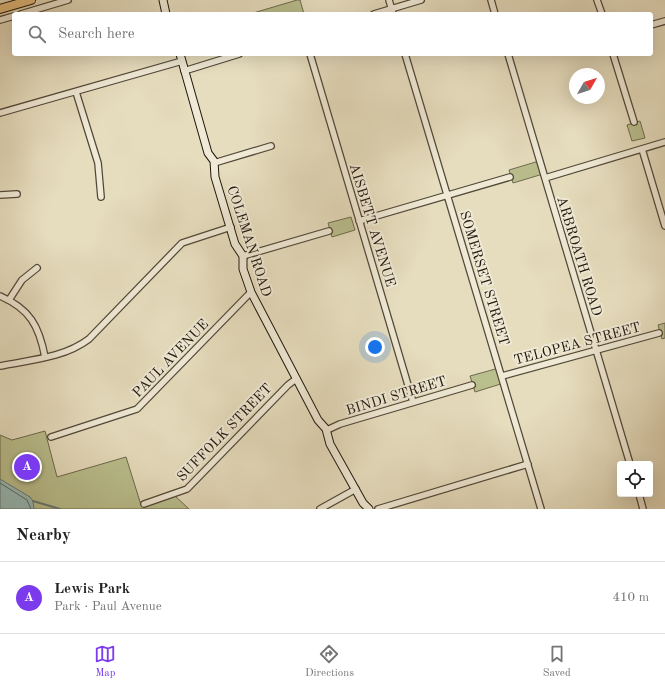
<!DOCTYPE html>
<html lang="en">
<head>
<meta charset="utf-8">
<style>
  :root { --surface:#fff; --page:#f6f6f6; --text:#222; --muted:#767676; --line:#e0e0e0; --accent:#7c3aed }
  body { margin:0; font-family:"Old Standard TT",serif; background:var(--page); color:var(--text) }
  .controls { position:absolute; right:12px; bottom:12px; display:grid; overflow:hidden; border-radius:4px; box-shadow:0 4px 16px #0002 }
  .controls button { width:36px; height:36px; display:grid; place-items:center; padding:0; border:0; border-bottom:1px solid var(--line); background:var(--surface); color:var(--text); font:20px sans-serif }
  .compass { position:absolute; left:569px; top:68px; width:36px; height:36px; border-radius:50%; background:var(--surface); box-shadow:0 4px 16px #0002; rotate:51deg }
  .you { position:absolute; left:375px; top:347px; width:14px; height:14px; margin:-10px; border:3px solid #fff; border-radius:50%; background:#1a73e8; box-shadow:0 0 0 6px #1a73e833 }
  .badge { display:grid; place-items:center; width:26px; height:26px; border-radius:50%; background:var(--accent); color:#fff; font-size:13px; font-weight:700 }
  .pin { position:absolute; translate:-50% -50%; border:2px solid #fff; box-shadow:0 1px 4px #0006 }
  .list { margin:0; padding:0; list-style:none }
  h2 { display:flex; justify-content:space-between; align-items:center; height:52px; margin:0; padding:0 16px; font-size:17px }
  h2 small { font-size:13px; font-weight:400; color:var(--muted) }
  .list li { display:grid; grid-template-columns:26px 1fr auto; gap:12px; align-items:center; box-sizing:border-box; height:72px; padding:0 16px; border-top:1px solid var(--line) }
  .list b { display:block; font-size:15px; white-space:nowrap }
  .list p { margin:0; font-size:13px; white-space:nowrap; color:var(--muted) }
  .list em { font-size:13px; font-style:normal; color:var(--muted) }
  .icon { flex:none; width:22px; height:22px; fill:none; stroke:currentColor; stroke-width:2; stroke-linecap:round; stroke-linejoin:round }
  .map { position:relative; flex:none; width:665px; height:509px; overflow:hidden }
  .search { position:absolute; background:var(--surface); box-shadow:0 4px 16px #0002; left:12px; right:12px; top:12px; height:44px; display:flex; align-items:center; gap:10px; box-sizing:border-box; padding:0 14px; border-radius:4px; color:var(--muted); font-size:15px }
  .sheet { height:124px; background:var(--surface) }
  nav { display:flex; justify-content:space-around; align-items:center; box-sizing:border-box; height:56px; border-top:1px solid var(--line); background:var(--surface); font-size:11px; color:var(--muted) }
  nav a { display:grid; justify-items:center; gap:2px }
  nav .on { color:var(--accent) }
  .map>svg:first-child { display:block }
</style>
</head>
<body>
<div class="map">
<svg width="665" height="509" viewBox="0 0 665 509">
  <rect width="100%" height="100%" fill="#e6ddbe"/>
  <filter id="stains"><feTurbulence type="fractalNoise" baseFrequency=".005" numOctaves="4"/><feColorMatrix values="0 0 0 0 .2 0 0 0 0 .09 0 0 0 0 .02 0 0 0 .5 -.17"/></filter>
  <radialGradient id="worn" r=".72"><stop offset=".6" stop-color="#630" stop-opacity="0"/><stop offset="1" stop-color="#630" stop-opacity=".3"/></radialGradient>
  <!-- green -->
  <path fill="#babf8e" stroke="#6d6a4e" d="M 297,0 L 300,0 L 304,14 L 250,14 Z
    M 640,121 L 645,138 L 632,141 L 627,125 Z
    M 539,161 L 543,174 L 513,183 L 509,170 Z
    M 351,217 L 355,230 L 332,237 L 328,223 Z
    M 665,323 L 665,338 L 662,339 L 658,325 Z
    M 499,368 L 504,383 L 475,392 L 470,376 Z
    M 45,431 L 57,477 L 126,457 L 141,505 L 174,495 L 189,509 L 0,509 L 0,435 L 12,440 Z"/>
  <!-- water -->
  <path fill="#97bbb8" stroke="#677974" d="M 0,479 L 30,497 L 33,501 L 34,509 L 0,509 Z"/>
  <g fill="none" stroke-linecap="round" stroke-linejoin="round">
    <!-- shore -->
    <path stroke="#5c6862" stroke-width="1" d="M 0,483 L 27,500 L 31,509"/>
    <!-- stream -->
    <path stroke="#677974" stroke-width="2" d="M 33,501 L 60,509"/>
    <defs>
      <path id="street" d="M 389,0 L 393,14
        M 491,0 L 495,14
        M 597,0 L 602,14
        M 21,14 L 68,0
        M 374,14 L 421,0
        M 0,20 L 14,16
        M 651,25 L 665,21
        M 310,54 L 413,402
        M 405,54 L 541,509
        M 508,54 L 630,464
        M 613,54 L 634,122
        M 184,71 L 239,54
        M 76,92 L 98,163 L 101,197
        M 0,113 L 182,61
        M 642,149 L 665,226
        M 214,163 L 271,146
        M 545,178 L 665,142
        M 0,195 L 17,194
        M 359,221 L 510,177
        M 243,256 L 329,231
        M 0,296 C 30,309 39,326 45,357
        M 9,300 L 22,280 L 37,268
        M 0,366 C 30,360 64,358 89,339 L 182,243 L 231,227
        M 502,376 L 659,333
        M 327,430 L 340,424 L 472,385
        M 51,437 L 137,409 L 251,292
        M 639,494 L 643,509
        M 144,504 L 187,489 L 288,385 L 296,379
        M 320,509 L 356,489
        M 378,509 L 528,464"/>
      <path id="secondary" d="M 163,0 L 166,14
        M 180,54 L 208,153 L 214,161 L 215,177 L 235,244 L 243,256 L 243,269 L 251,292 L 318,420 L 326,429 L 330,444 L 363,503 L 369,509"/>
      <path id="primary" d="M 0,9 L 31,0"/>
    </defs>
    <!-- street casing -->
    <use href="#street" stroke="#524839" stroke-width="8"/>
    <!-- secondary casing -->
    <use href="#secondary" stroke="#20160d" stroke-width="9"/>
    <!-- primary casing -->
    <use href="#primary" stroke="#20160d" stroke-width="10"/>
    <!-- street -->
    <use href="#street" stroke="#efe9d5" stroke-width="5.5"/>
    <!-- secondary -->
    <use href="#secondary" stroke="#efe9d5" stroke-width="7"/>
    <!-- primary -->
    <use href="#primary" stroke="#e3be7f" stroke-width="8"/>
  </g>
  <g text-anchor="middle" stroke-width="4" stroke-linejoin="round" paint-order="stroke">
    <!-- street labels -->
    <g font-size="14" fill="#20160d" stroke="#efe9d5">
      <text transform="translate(373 225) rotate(73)" y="5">AISBETT AVENUE</text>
      <text transform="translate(250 241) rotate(72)" y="5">COLEMAN ROAD</text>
      <text transform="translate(580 256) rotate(73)" y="5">ARBROATH ROAD</text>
      <text transform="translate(485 278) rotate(73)" y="5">SOMERSET STREET</text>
      <text transform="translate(577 343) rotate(-15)" y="5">TELOPEA STREET</text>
      <text transform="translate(170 358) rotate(-46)" y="5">PAUL AVENUE</text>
      <text transform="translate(396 395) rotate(-17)" y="5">BINDI STREET</text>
      <text transform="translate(224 432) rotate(-46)" y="5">SUFFOLK STREET</text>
    </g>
  </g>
  <rect width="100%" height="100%" filter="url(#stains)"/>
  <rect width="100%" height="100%" fill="url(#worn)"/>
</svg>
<div class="controls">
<button><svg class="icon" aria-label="locate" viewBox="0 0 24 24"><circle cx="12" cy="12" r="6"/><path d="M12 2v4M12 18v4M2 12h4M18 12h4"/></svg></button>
</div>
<svg class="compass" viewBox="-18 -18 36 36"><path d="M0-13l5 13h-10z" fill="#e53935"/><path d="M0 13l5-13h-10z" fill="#767676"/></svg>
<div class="you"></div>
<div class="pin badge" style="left:27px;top:467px">A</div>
<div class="search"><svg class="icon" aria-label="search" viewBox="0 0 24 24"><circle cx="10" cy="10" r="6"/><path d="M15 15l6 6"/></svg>Search here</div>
</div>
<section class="sheet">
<h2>Nearby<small></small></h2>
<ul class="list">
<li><span class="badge">A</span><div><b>Lewis Park</b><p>Park · Paul Avenue</p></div><em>410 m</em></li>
</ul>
</section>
<nav>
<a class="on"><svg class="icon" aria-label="map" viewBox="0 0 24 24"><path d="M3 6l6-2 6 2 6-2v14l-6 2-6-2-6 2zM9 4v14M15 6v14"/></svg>Map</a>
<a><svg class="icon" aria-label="directions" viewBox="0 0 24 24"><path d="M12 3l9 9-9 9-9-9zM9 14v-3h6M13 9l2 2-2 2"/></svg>Directions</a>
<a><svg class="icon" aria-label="saved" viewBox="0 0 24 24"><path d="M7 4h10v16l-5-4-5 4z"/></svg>Saved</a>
</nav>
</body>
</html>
